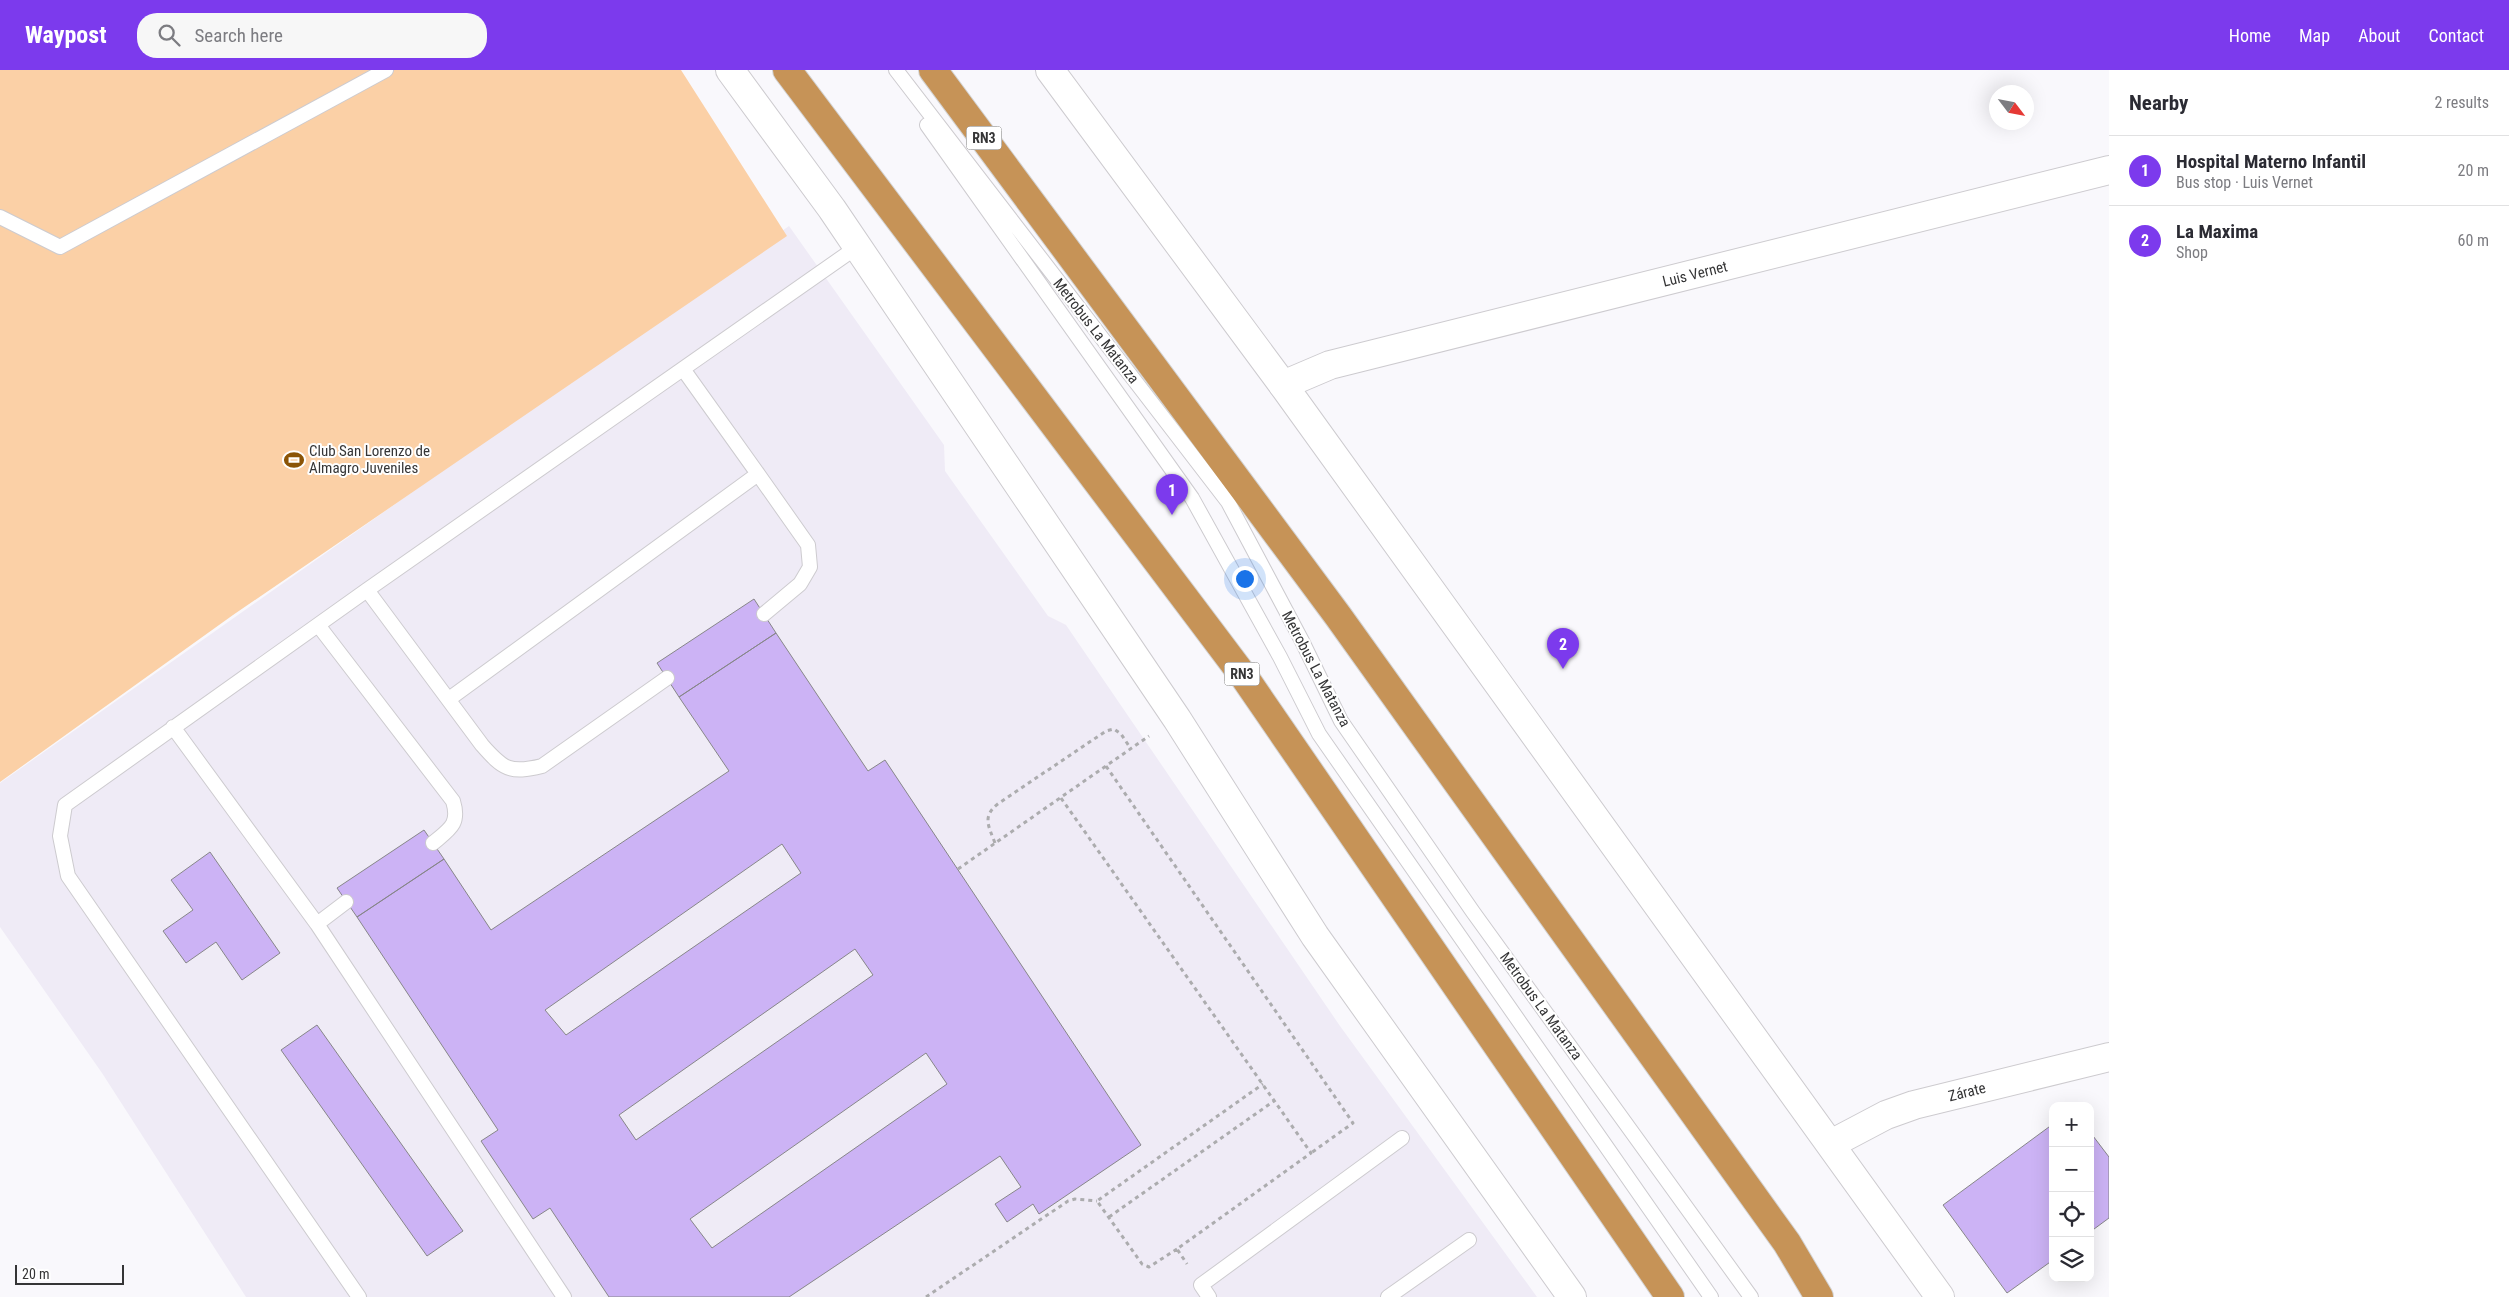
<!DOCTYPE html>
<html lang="en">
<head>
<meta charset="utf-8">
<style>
  :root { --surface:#fff; --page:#f7f7f7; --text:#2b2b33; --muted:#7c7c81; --line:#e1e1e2; --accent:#7c3aed }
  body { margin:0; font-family:"Roboto Condensed",sans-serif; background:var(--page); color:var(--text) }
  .controls { position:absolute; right:15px; bottom:15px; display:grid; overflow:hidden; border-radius:10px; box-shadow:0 5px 20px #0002 }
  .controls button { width:45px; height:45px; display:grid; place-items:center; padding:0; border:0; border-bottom:1px solid var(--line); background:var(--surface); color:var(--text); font:25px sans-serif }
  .compass { position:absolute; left:1989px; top:15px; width:45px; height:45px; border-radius:50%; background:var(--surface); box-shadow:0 5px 20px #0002; rotate:122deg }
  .scale { position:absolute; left:15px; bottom:12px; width:109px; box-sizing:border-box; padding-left:5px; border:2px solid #353536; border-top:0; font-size:14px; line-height:18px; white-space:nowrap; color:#353536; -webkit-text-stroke:4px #fff; paint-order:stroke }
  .you { position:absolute; left:1244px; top:508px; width:18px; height:18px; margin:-12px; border:4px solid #fff; border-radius:50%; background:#1a73e8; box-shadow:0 0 0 8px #1a73e833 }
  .badge { display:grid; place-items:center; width:32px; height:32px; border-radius:50%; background:var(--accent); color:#fff; font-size:16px; font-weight:700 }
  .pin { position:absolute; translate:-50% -41px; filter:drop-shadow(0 1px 2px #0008) }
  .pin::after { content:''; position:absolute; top:26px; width:18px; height:15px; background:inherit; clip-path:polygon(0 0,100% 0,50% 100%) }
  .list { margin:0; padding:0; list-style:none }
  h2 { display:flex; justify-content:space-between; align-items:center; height:65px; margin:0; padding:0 20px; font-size:21px }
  h2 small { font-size:16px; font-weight:400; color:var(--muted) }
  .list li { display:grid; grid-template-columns:32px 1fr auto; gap:15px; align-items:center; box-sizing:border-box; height:70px; padding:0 20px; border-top:1px solid var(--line) }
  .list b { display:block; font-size:19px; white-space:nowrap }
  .list p { margin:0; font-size:16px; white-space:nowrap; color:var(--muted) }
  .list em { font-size:16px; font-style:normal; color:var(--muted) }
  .icon { flex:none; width:28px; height:28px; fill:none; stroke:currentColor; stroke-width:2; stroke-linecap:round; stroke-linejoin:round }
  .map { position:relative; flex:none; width:2109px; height:1227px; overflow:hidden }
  header { display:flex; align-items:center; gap:30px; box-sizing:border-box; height:70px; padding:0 25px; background:var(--accent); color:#fff }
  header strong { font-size:24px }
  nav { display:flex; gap:28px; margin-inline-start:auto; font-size:18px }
  .search { width:350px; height:45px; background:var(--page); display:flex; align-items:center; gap:12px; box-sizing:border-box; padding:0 18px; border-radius:20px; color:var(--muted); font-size:19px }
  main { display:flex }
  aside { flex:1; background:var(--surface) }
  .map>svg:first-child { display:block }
</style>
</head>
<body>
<header>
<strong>Waypost</strong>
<div class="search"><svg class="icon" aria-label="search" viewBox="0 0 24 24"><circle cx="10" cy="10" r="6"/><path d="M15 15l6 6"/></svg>Search here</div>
<nav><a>Home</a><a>Map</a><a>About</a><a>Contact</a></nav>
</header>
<main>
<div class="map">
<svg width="2109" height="1227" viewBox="0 0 2109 1227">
  <rect width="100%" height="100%" fill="#f9f8fc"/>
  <!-- built -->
  <path fill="#efebf6" d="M 789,156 L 944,375 L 945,401 L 1048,546 L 1066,555 L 1340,956 L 1537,1227 L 246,1227 L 102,1003 L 0,857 L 0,713 Z"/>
  <!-- green -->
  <path fill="#fbd0a6" d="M 0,0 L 681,0 L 787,166 L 233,545 L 0,712 Z"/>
  <!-- building -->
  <path fill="#ccb3f5" stroke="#878689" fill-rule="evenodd" d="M 754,529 L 776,563 L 679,627 L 657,593 Z
    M 776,563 L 868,701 L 885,690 L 1141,1075 L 1039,1144 L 1033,1134 L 1007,1152 L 995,1134 L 1021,1117 L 1000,1086 L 789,1227 L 609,1227 L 550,1138 L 533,1149 L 481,1071 L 498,1060 L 357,847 L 444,789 L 491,860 L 729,701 L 679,627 ZM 782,774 L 801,803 L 566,965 L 545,940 ZM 855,879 L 873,905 L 636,1070 L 619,1045 ZM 926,983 L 947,1014 L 712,1178 L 690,1149 Z
    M 424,760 L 444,789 L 357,847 L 337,818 Z
    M 210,782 L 280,883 L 242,910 L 216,872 L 186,893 L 163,861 L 193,840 L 171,810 Z
    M 317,955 L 463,1161 L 427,1186 L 281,980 Z
    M 2053,1054 L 2053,1190 L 2007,1223 L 1943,1135 Z
    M 2090,1062 L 2109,1087 L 2109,1148 L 2090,1162 Z"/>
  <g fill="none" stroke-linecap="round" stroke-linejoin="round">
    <defs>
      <path id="service" d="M 896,0 L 1228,432 L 1302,571 L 1341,651 L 1473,842 L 1751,1227
        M 927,55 L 1192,428 L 1280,587 L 1319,664 L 1711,1227
        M 0,147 L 60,177 L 386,0
        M 758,404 L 808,475 L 810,497 L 800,514 L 764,544
        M 367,520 L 482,675 C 503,699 510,704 542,696 L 667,608
        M 318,555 L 453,731 C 460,754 450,759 433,773
        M 449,629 L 758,404 L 683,299
        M 173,657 L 317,854 L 564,1227
        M 317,854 L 346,832
        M 359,1227 L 68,806 L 60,766 L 65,735 L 367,520 L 857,177
        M 1209,1227 L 1201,1215 L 1402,1068
        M 1388,1227 L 1469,1170"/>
      <path id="minor" d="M 1283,315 L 1330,295 L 2109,100
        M 1831,1074 L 1886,1045 L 1914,1035 L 2109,987"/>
      <path id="tertiary" d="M 730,0 L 832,139 L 1177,649 L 1315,866 L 1572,1227
        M 1050,0 L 1283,315 L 1940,1227"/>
      <path id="trunk" d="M 787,0 L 1245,608 L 1670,1227
        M 933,0 L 1338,546 L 1787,1173 L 1819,1227"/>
    </defs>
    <!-- service casing -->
    <use href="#service" stroke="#cdcbcf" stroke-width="16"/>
    <!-- minor casing -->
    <use href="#minor" stroke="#cdcbcf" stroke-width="30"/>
    <!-- tertiary casing -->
    <use href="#tertiary" stroke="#cdcbcf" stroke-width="30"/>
    <!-- trunk casing -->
    <use href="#trunk" stroke="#d3d3d3" stroke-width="30"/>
    <!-- path -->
    <path stroke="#acacae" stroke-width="3" stroke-dasharray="4 4" stroke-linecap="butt" d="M 1106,696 L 1353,1053 L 1311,1083
      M 1061,728 L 1311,1083 L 1177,1179 L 1187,1194
      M 995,773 C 988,755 982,746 999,733 L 1106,661 L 1114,659 L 1121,664 L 1131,679
      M 958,799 L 1149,666
      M 1109,1147 L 1274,1031
      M 1177,1179 L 1149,1197 L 1142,1194 L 1097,1131 L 1263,1014
      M 926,1227 L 1068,1131 L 1075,1129 L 1097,1131"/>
    <!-- service -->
    <use href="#service" stroke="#fff" stroke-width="14"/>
    <!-- minor -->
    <use href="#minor" stroke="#fff" stroke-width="28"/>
    <!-- tertiary -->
    <use href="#tertiary" stroke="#fff" stroke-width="28"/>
    <!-- trunk -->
    <use href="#trunk" stroke="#c69357" stroke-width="28"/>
  </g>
  <!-- icons -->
  <defs>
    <symbol id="stadium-bare" viewBox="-9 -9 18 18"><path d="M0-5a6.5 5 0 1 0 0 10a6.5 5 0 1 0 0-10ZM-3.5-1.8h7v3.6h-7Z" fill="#8b5406" stroke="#fff" stroke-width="2.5" paint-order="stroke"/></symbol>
  </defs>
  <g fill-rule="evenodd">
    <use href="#stadium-bare" x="280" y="376" width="28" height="28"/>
  </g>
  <g text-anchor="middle" stroke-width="4" stroke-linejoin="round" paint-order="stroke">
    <!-- shield labels -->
    <g fill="#fff" stroke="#727272" stroke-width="1">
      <rect x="966.5" y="56.5" width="35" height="23" rx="4"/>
      <rect x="1224.5" y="592.5" width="35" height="23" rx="4"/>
    </g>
    <g font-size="14" font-weight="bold" fill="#353536">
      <text x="984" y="73">RN3</text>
      <text x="1242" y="609">RN3</text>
    </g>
    <!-- street labels -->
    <g font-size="15" fill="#353536" stroke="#fff">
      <text transform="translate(1695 204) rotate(-14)" y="5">Luis Vernet</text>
      <text transform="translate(1096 261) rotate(52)" y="5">Metrobus La Matanza</text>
      <text transform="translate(1316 599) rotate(62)" y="5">Metrobus La Matanza</text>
      <text transform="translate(1541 936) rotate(54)" y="5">Metrobus La Matanza</text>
      <text transform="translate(1967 1022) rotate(-14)" y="5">Zárate</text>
    </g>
    <!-- poi labels -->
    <g font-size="15" fill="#353536" stroke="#fff" text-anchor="start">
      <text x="309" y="386">Club San Lorenzo de<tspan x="309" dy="17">Almagro Juveniles</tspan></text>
    </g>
  </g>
</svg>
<div class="controls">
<button>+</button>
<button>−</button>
<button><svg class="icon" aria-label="locate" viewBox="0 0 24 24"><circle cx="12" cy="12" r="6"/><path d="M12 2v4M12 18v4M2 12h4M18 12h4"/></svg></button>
<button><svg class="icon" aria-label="layers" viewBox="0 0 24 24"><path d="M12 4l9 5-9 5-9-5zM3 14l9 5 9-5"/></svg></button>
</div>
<svg class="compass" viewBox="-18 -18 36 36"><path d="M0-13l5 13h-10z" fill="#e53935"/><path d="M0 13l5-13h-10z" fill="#7c7c81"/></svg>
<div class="scale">20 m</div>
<div class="you"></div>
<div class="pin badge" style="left:1172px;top:445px">1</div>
<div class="pin badge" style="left:1563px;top:599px">2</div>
</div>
<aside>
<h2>Nearby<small>2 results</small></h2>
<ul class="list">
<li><span class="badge">1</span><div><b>Hospital Materno Infantil</b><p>Bus stop · Luis Vernet</p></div><em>20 m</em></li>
<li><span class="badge">2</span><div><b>La Maxima</b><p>Shop</p></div><em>60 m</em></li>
</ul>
</aside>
</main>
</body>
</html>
